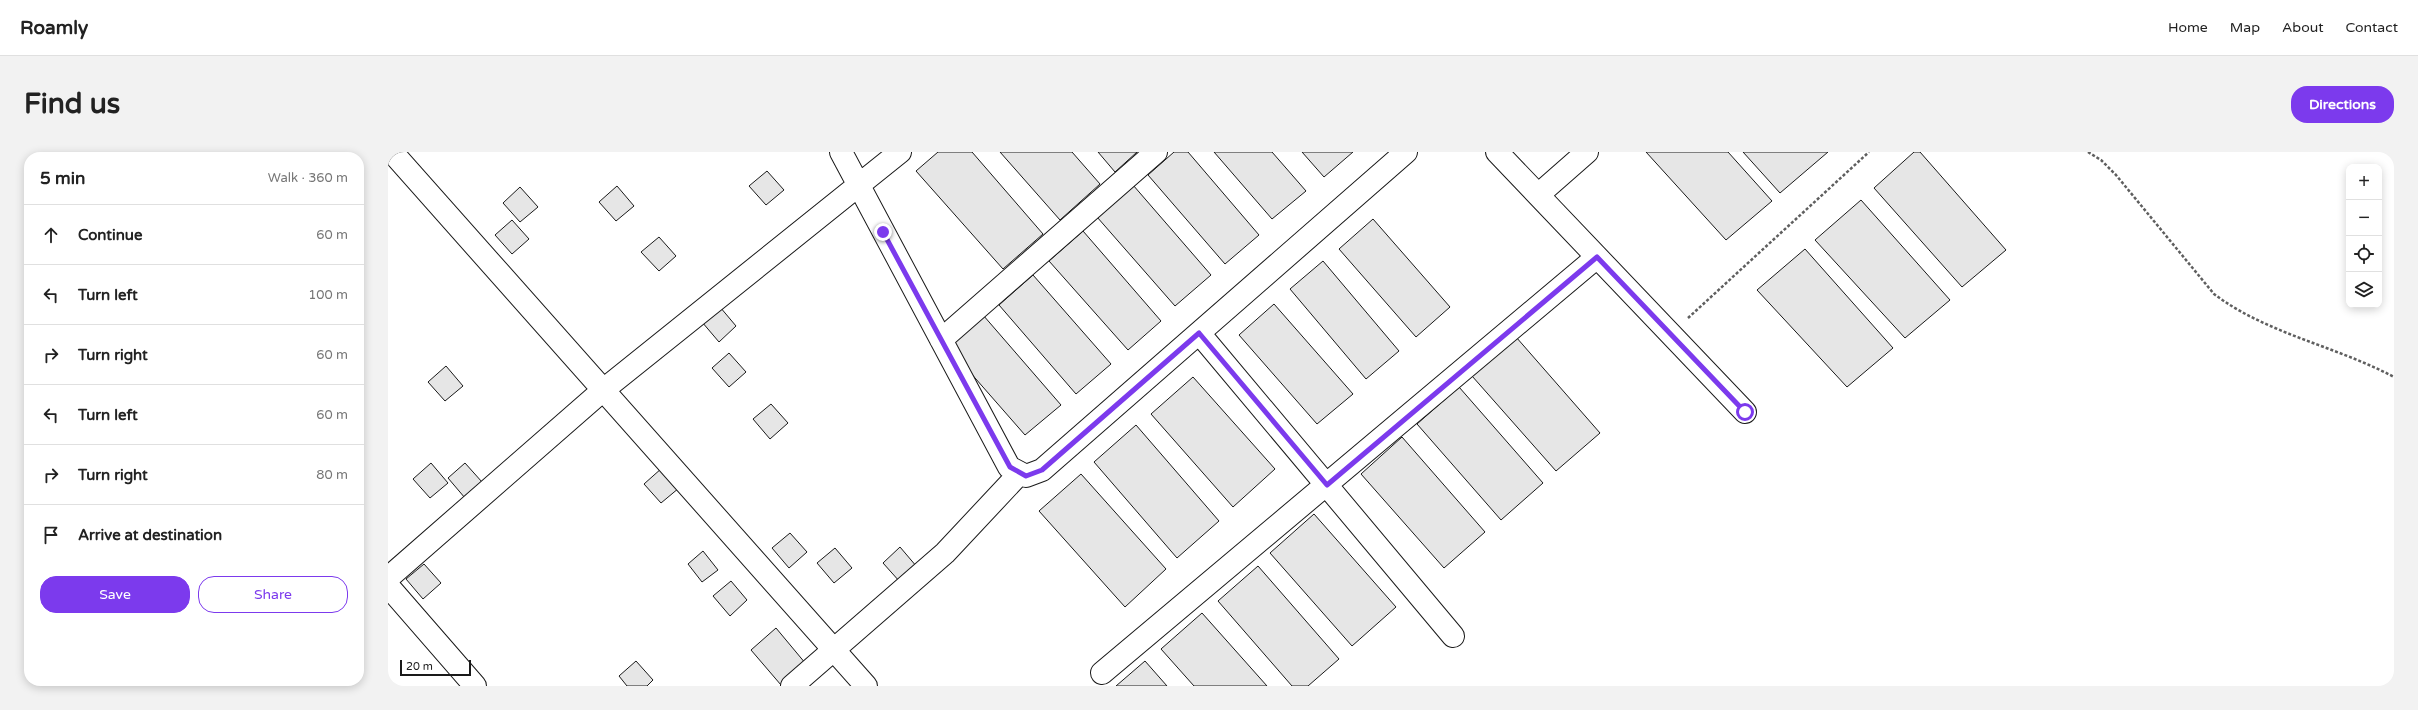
<!DOCTYPE html>
<html lang="en">
<head>
<meta charset="utf-8">
<style>
  :root { --surface:#fff; --page:#f2f2f2; --text:#222; --muted:#767676; --line:#e0e0e0; --accent:#7c3aed }
  body { margin:0; font-family:"Varela Round",sans-serif; background:var(--page); color:var(--text) }
  .controls { position:absolute; right:12px; top:12px; display:grid; overflow:hidden; border-radius:8px; box-shadow:0 2px 10px #0003 }
  .controls button { width:36px; height:36px; display:grid; place-items:center; padding:0; border:0; border-bottom:1px solid var(--line); background:var(--surface); color:var(--text); font:20px sans-serif }
  .scale { position:absolute; left:12px; bottom:10px; width:71px; box-sizing:border-box; padding-left:4px; border:2px solid #1a1a1a; border-top:0; font-size:11px; line-height:14px; white-space:nowrap; color:#1a1a1a; -webkit-text-stroke:3px #fff; paint-order:stroke }
  .stop { position:absolute; width:12px; height:12px; margin:-9px; border:3px solid #7c3aed; border-radius:50%; background:#fff }
  .stop.end { background:#7c3aed; border-color:#fff; box-shadow:0 1px 4px #0008 }
  .list { margin:0; padding:0; list-style:none }
  h2 { display:flex; justify-content:space-between; align-items:center; height:52px; margin:0; padding:0 16px; font-size:17px }
  h2 small { font-size:13px; font-weight:400; color:var(--muted) }
  .list li { display:grid; grid-template-columns:26px 1fr auto; gap:12px; align-items:center; box-sizing:border-box; height:60px; padding:0 16px; border-top:1px solid var(--line) }
  .list b { display:block; font-size:15px; white-space:nowrap }
  .list em { font-size:13px; font-style:normal; color:var(--muted) }
  .actions { display:flex; gap:8px; padding:12px 16px }
  .actions a { flex:1; padding:9px 0; border:1px solid var(--accent); border-radius:16px; text-align:center; font-size:14px; color:var(--accent) }
  .actions .main { background:var(--accent); color:#fff }
  .icon { flex:none; width:22px; height:22px; fill:none; stroke:currentColor; stroke-width:2; stroke-linecap:round; stroke-linejoin:round }
  .map { position:relative; flex:none; width:2006px; height:534px; overflow:hidden; border-radius:16px }
  header { display:flex; align-items:center; gap:24px; box-sizing:border-box; height:56px; padding:0 20px; background:var(--surface); border-bottom:1px solid var(--line) }
  header strong { font-size:19px }
  nav { display:flex; gap:22px; margin-inline-start:auto; font-size:14px }
  .intro { display:flex; align-items:center; justify-content:space-between; box-sizing:border-box; height:96px; padding:0 24px }
  h1 { margin:0; font-size:28px }
  .button { padding:10px 18px; border-radius:16px; background:var(--accent); color:#fff; font-size:14px; font-weight:700 }
  main { display:flex; gap:24px; padding:0 24px }
  aside { flex:1; background:var(--surface); border-radius:16px; box-shadow:0 2px 10px #0003 }
  .map>svg:first-child { display:block }
</style>
</head>
<body>
<header>
<strong>Roamly</strong>
<nav><a>Home</a><a>Map</a><a>About</a><a>Contact</a></nav>
</header>
<div class="intro"><h1>Find us</h1><a class="button">Directions</a></div>
<main>
<aside>
<h2>5 min<small>Walk · 360 m</small></h2>
<ul class="list">
<li><svg class="icon" aria-label="ahead" viewBox="0 0 24 24"><path d="M12 20V5M6 11l6-6 6 6"/></svg><div><b>Continue</b></div><em>60 m</em></li>
<li><svg class="icon" aria-label="left" viewBox="0 0 24 24"><path d="M17 20v-9H6M10 6l-5 5 5 5"/></svg><div><b>Turn left</b></div><em>100 m</em></li>
<li><svg class="icon" aria-label="right" viewBox="0 0 24 24"><path d="M7 20v-9h11M14 6l5 5-5 5"/></svg><div><b>Turn right</b></div><em>60 m</em></li>
<li><svg class="icon" aria-label="left" viewBox="0 0 24 24"><path d="M17 20v-9H6M10 6l-5 5 5 5"/></svg><div><b>Turn left</b></div><em>60 m</em></li>
<li><svg class="icon" aria-label="right" viewBox="0 0 24 24"><path d="M7 20v-9h11M14 6l5 5-5 5"/></svg><div><b>Turn right</b></div><em>80 m</em></li>
<li><svg class="icon" aria-label="arrive" viewBox="0 0 24 24"><path d="M6 21V4h12l-3 4 3 4H6"/></svg><div><b>Arrive at destination</b></div></li>
</ul>
<div class="actions"><a class="main">Save</a><a>Share</a></div>
</aside>
<div class="map">
<svg width="2006" height="534" viewBox="0 0 2006 534">
  <rect width="100%" height="100%" fill="#fff"/>
  <!-- building -->
  <path fill="#e6e6e6" stroke="#1a1a1a" d="M 550,0 L 584,0 L 655,82 L 615,117 L 528,19 Z
    M 612,0 L 684,0 L 712,32 L 672,68 Z
    M 710,0 L 749,0 L 727,20 Z
    M 786,0 L 800,0 L 871,83 L 837,112 L 760,23 Z
    M 826,0 L 884,0 L 918,39 L 884,67 Z
    M 914,0 L 965,0 L 936,25 Z
    M 1258,0 L 1340,0 L 1384,49 L 1338,88 Z
    M 1355,0 L 1440,0 L 1392,41 Z
    M 1526,0 L 1532,0 L 1618,98 L 1574,135 L 1486,36 Z
    M 379,19 L 396,38 L 378,53 L 361,34 Z
    M 745,33 L 823,123 L 787,154 L 709,65 Z
    M 229,34 L 246,54 L 228,69 L 211,50 Z
    M 132,35 L 150,55 L 132,70 L 115,51 Z
    M 1473,48 L 1562,148 L 1517,186 L 1427,88 Z
    M 985,67 L 1062,155 L 1028,185 L 951,97 Z
    M 124,68 L 141,87 L 124,102 L 107,83 Z
    M 695,79 L 773,169 L 740,198 L 661,109 Z
    M 271,85 L 288,104 L 271,119 L 253,100 Z
    M 1417,97 L 1505,196 L 1459,235 L 1369,138 Z
    M 935,109 L 1011,199 L 978,227 L 902,137 Z
    M 645,123 L 723,212 L 688,242 L 611,153 Z
    M 886,152 L 965,242 L 929,272 L 851,183 Z
    M 332,155 L 348,174 L 331,190 L 314,170 Z
    M 595,163 L 673,253 L 637,283 L 559,194 Z
    M 1128,185 L 1212,281 L 1168,319 L 1084,224 Z
    M 341,201 L 358,220 L 341,235 L 324,216 Z
    M 58,214 L 75,234 L 57,249 L 40,230 Z
    M 805,225 L 887,317 L 845,355 L 763,262 Z
    M 1071,235 L 1155,331 L 1113,368 L 1029,272 Z
    M 383,252 L 400,271 L 382,287 L 365,267 Z
    M 748,273 L 831,369 L 789,406 L 706,310 Z
    M 1014,285 L 1097,380 L 1056,416 L 973,322 Z
    M 43,311 L 60,331 L 42,346 L 25,327 Z
    M 77,311 L 94,330 L 77,346 L 60,326 Z
    M 274,316 L 291,336 L 273,351 L 256,332 Z
    M 693,322 L 778,417 L 737,455 L 651,359 Z
    M 926,362 L 1008,455 L 964,494 L 882,401 Z
    M 402,381 L 419,400 L 401,416 L 384,396 Z
    M 512,395 L 529,415 L 512,430 L 495,411 Z
    M 447,396 L 464,416 L 446,431 L 429,411 Z
    M 315,399 L 330,418 L 314,430 L 300,412 Z
    M 36,412 L 53,431 L 35,447 L 18,427 Z
    M 870,414 L 951,507 L 920,534 L 904,534 L 830,449 Z
    M 343,429 L 359,448 L 342,464 L 325,444 Z
    M 814,461 L 879,534 L 806,534 L 773,497 Z
    M 388,476 L 418,512 L 393,533 L 363,498 Z
    M 248,509 L 265,528 L 259,534 L 239,534 L 231,524 Z
    M 757,509 L 779,534 L 728,534 Z"/>
  <g fill="none" stroke-linecap="round" stroke-linejoin="round">
    <defs>
      <path id="minor" d="M 4,0 L 478,534
        M 453,0 L 621,315 L 638,324 L 654,318 L 1018,0
        M 1109,0 L 1357,260
        M 1150,43 L 1199,0
        M 811,181 L 1065,484
        M 553,188 L 768,0
        M 0,426 L 214,239 L 512,0
        M 0,434 L 87,534
        M 714,521 L 1209,105
        M 404,534 L 557,401 L 631,322"/>
    </defs>
    <!-- minor casing -->
    <use href="#minor" stroke="#1a1a1a" stroke-width="24"/>
    <!-- path -->
    <path stroke="#5f5f5f" stroke-width="2.5" stroke-dasharray="3 2" stroke-linecap="butt" d="M 1700,0 L 1713,8 L 1728,23 L 1826,142 C 1879,182 1948,194 2006,225
      M 1300,166 L 1481,0"/>
    <!-- minor -->
    <use href="#minor" stroke="#fff" stroke-width="22"/>
  </g>
  <g fill="none" stroke-linecap="round" stroke-linejoin="round">
    <!-- route -->
    <path stroke="#7c3aed" stroke-width="5" d="M 495,80 L 622,315 L 638,324 L 654,318 L 811,181 L 939,333 L 1209,105 L 1357,260"/>
  </g>
</svg>
<div class="controls">
<button>+</button>
<button>−</button>
<button><svg class="icon" aria-label="locate" viewBox="0 0 24 24"><circle cx="12" cy="12" r="6"/><path d="M12 2v4M12 18v4M2 12h4M18 12h4"/></svg></button>
<button><svg class="icon" aria-label="layers" viewBox="0 0 24 24"><path d="M12 4l9 5-9 5-9-5zM3 14l9 5 9-5"/></svg></button>
</div>
<div class="scale">20 m</div>
<div class="stop" style="left:1357px;top:260px"></div>
<div class="stop end" style="left:495px;top:80px"></div>
</div>
</main>
</body>
</html>
